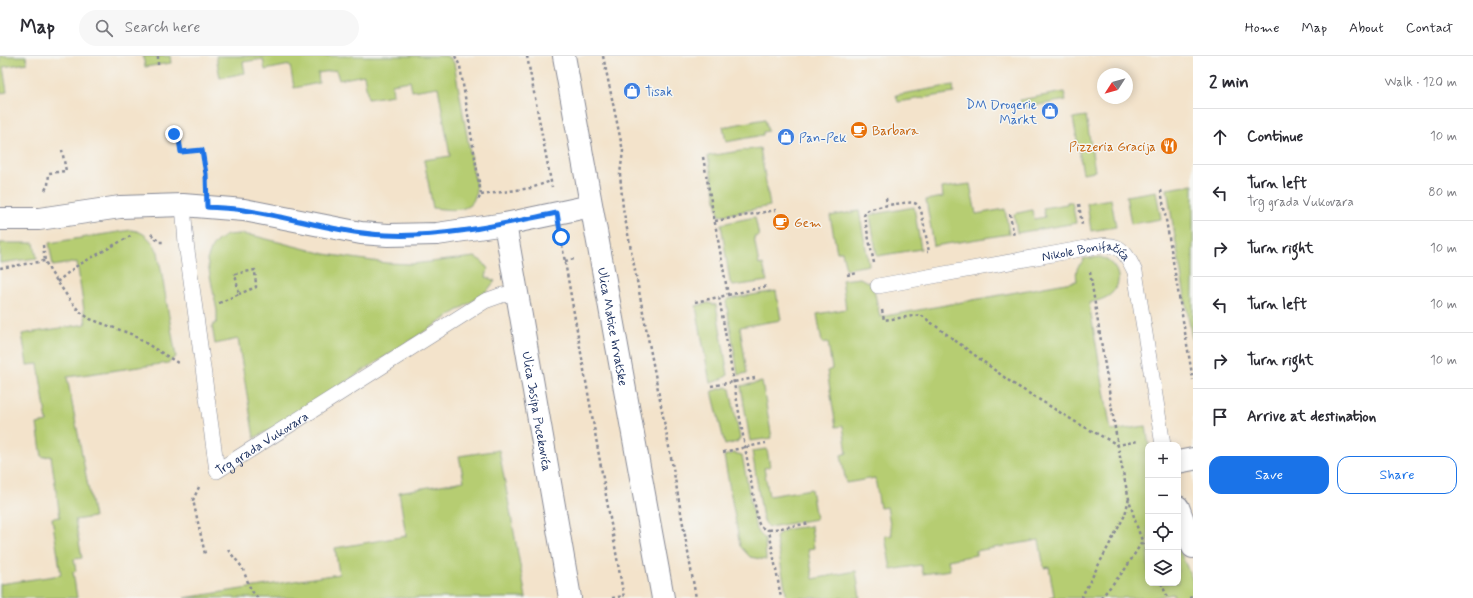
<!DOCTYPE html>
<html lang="en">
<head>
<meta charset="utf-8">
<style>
  :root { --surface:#fff; --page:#f7f7f7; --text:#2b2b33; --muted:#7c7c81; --line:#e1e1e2; --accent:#1a73e8 }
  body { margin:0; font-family:Mynerve,sans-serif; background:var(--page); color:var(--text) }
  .controls { position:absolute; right:12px; bottom:12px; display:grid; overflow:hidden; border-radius:8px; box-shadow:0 2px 10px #0003 }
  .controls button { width:36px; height:36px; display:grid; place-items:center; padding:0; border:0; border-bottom:1px solid var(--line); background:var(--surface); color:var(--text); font:20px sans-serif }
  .compass { position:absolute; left:1097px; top:12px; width:36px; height:36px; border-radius:50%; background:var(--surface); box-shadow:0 2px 10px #0003; rotate:234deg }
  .stop { position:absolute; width:12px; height:12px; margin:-9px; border:3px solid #1a73e8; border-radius:50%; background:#fff }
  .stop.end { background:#1a73e8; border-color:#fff; box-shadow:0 1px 4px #0008 }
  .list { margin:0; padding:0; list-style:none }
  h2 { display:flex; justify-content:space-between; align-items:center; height:52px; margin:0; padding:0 16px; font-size:17px }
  h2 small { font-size:13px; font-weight:400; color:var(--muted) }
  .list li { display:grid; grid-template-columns:26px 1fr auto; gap:12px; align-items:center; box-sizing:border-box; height:56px; padding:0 16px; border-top:1px solid var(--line) }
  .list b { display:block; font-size:15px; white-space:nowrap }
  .list p { margin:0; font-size:13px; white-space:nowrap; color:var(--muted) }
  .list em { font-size:13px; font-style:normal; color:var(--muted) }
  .actions { display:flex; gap:8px; padding:12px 16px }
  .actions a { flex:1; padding:9px 0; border:1px solid var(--accent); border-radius:12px; text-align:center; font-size:14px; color:var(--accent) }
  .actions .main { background:var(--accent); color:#fff }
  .icon { flex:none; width:22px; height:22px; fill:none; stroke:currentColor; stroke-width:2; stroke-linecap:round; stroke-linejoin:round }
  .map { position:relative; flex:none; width:1193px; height:542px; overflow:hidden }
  header { display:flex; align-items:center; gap:24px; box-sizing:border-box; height:56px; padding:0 20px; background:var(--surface); border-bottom:1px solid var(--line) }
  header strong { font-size:19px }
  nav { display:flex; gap:22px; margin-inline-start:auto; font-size:14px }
  .search { width:280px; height:36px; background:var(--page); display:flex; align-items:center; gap:10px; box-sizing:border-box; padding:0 14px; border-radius:22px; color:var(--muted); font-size:15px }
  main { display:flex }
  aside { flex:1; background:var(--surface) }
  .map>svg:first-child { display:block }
</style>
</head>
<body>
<header>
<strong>Map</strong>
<div class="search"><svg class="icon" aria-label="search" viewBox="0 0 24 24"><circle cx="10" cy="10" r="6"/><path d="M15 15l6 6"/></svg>Search here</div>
<nav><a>Home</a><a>Map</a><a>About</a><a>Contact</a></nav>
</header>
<main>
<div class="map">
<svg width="1193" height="542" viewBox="0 0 1193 542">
  <rect width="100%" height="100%" fill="#f6f6f2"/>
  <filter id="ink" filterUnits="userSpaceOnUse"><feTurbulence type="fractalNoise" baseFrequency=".025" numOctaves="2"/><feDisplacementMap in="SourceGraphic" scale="8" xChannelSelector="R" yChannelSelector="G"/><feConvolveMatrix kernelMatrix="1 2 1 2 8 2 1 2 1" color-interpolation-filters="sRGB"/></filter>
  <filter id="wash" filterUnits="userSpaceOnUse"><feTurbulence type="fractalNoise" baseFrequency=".012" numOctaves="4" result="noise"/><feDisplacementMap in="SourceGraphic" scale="16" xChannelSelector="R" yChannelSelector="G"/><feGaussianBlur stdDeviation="0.9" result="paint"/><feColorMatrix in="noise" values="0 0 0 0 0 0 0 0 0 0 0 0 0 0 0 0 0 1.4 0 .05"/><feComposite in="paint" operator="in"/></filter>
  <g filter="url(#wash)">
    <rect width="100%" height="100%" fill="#f3e3cb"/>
    <!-- green -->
    <path fill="#b6cd72" stroke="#687e68" d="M 0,0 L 26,0 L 27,7 L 3,11 L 7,36 L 0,37 Z
      M 143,0 L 170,0 L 171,7 L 145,11 Z
      M 216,0 L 446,0 L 451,3 L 454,7 L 476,130 C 476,134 476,139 474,143 C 468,158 445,153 433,152 L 424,104 L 450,100 L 438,31 L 412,35 L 410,25 L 392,28 L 393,39 L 368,43 L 364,19 L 339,24 L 336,14 L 318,17 L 319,27 L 294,32 L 290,9 L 265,14 L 263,3 L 243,6 L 245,17 L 220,22 Z
      M 953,29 L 954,37 L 898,46 L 896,39 Z
      M 1064,36 L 1066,44 L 1022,52 L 1020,44 Z
      M 1086,60 L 1095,115 L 1083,117 L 1073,62 Z
      M 765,63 L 768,75 L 763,76 L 763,79 L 726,86 L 723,71 Z
      M 760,92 L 770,150 L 719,160 L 708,100 Z
      M 970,128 L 976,158 L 1005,153 L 1009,178 L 934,190 L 926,144 L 943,141 L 942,132 Z
      M 1193,129 L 1193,289 L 1167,133 Z
      M 1156,135 L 1161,163 L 1131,168 L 1126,140 Z
      M 1111,143 L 1116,171 L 1091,175 L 1087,147 Z
      M 1067,146 L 1072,146 L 1076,167 L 1017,177 L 1014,158 L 1032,154 L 1034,163 L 1045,161 L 1043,152 L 1067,148 Z
      M 914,151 L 921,193 L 877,200 L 870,159 Z
      M 859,155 L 869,209 L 846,213 L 842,196 L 837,196 L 830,160 Z
      M 755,161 L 759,180 L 754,181 L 759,209 L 763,208 L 767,225 L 733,230 L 730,226 L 721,168 Z
      M 131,174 C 145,175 152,185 158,196 L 176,301 L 168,307 L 67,321 L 94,461 L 75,464 L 82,502 L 74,503 L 76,515 L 73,516 L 77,542 L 0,542 L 0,528 L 61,519 L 52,462 L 60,461 L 51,400 L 42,401 L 37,368 L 47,366 L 38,308 L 27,309 L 22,278 L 86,268 L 77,206 L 53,210 L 49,187 Z
      M 239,178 L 255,180 L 325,198 L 386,207 L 412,208 L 475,201 L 483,206 L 488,213 L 486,221 L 495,225 L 486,236 L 471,246 L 270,374 L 254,382 L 238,283 L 215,288 L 212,270 L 217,266 L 217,255 L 207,204 L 212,191 L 217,185 L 227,179 Z
      M 0,187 L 34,187 L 37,202 L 0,207 Z
      M 1100,201 C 1116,206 1125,224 1112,237 C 1106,243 1097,245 1089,247 L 1111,375 L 1146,370 L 1149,389 L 1148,389 L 1148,527 L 1178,527 L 1178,491 L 1193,525 L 1193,542 L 1175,542 L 1173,538 L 1152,542 L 1050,542 L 1049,541 L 1054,540 L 1049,511 L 1044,512 L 1039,484 L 976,495 L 976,499 L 948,504 L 950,514 L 923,518 L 921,509 L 891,514 L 885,480 L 892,479 L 887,451 L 880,452 L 875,422 L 846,427 L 841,399 L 847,397 L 843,370 L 836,371 L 827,315 L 832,313 L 828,286 L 822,287 L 817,258 L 846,253 L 842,224 L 860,222 L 873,229 L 880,261 L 1077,225 C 1076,217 1075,211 1083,206 L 1082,203 Z
      M 776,235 L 781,264 L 740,271 L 747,317 L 738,319 L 726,245 L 728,243 Z
      M 708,247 L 716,249 L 728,319 L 720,324 L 710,327 L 696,250 Z
      M 762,326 L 772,382 L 750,385 L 741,330 Z
      M 727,331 L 730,333 L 740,382 L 737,386 L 725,389 L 712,335 Z
      M 767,393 L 770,411 L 764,412 L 769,440 L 811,433 L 816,463 L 769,471 L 766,468 L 763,463 L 752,395 Z
      M 499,394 L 526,542 L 184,542 L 339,518 L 335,492 L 406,480 L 399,436 L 464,425 L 459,400 Z
      M 734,397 L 742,399 L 756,474 L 765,483 L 766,504 L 750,501 L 740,490 L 724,400 Z
      M 811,470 L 814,492 L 808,493 L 813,523 L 856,515 L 860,542 L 787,542 L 776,482 C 780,471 800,472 811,470 Z"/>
  </g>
  <g filter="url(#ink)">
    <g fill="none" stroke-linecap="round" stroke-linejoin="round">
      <defs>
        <g id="lane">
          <path id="s1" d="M 183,149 L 186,187 L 217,415 L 485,245 L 502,239 L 517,237"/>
          <path id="s2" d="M 878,230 L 1086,192 C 1115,187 1122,187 1135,216 L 1163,389"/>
        </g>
        <g id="street">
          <path d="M 0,163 L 39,163 L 120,151 L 183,149 L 244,154 L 361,177 L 388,179 L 437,178 L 505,168 L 591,150"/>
          <path id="s3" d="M 505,168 L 570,542"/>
          <path d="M 1178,406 L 1193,403"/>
          <path d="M 1178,451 L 1193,491"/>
        </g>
        <g id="secondary">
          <path id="s4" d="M 564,0 L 663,542"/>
        </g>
      </defs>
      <!-- lane casing -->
      <use href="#lane" stroke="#878994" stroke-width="16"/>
      <!-- street casing -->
      <use href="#street" stroke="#878994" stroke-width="24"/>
      <!-- secondary casing -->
      <use href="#secondary" stroke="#878994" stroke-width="24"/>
      <!-- path -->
      <path stroke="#878994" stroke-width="2.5" stroke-dasharray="3 3" stroke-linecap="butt" d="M 455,0 L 460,10 L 481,139 L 478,144
        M 527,0 L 552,131
        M 603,0 L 623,95 L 620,118 L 623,152 L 674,417 L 696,542
        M 158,9 L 158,0
        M 174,78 L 179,84 L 181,96 L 202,94 L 206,124
        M 703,101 L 728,239 L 719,241 L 758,466 L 760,470 L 764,473 L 769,474 L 781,542
        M 45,134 L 48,129 L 49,117 L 66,115 L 62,94
        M 1161,134 L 1193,324
        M 481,139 L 531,132 L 551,125
        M 886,142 L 887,149
        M 1079,148 L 1082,169
        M 1010,158 L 1014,181
        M 715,165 L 776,154
        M 151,178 L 159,186 L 163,186
        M 561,183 L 624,542
        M 43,189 L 45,205 L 50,215 L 70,244 L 79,255 L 90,263 L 131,278 L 178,307
        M 565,205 L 574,203
        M 874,207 L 864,160 C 864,159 866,156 867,155 C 872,151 909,145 914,147 C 918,148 919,151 921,154 L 929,196 L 927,196
        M 0,212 L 45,205
        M 1090,216 C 1097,262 1105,308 1112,354 C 1120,403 1128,454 1148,499
        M 847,219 L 858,217
        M 57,226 L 75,211 L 132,179
        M 728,239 L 768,230
        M 695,246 L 719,241
        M 219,247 L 239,238 L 235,218 L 255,214 L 256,231 L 239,238
        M 882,254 L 884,264 L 921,259 L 1012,327 L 1079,368 L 1118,389 L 1138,385
        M 711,330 L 755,322
        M 723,396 L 766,387
        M 199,431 L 193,444 L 205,498
        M 769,474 L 810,467
        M 228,494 L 242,511 L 251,534 L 258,542
        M 1161,527 L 1168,542
        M 612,542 L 624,540
        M 1081,542 L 1125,459 L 1129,442
        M 1101,542 L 1126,512 L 1142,486
        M 1189,542 L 1193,541"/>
      <!-- lane -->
      <use href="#lane" stroke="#fff" stroke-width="15"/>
      <!-- street -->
      <use href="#street" stroke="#fff" stroke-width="22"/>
      <!-- secondary -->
      <use href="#secondary" stroke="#fff" stroke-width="22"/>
    </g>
  </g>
  <g fill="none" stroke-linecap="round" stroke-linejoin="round" filter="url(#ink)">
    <!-- route -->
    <path stroke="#1a73e8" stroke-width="5" d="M 174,78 L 179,84 L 181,96 L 202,94 L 206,118 L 207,151 C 219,152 231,152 243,154 C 291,161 338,177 386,179 C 444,182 502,168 557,157 L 561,181"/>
  </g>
  <!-- icons -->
  <defs>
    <symbol id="shop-disc" viewBox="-11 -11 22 22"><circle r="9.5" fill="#3f7fe0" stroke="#f6f6f2"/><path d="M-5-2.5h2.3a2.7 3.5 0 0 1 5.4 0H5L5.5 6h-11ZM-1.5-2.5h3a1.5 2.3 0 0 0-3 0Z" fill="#fff"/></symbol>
    <symbol id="cafe-disc" viewBox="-11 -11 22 22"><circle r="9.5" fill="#e8710a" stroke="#f6f6f2"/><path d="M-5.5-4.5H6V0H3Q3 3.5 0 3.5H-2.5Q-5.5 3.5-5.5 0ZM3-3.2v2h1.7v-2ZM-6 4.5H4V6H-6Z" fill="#fff"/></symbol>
    <symbol id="restaurant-disc" viewBox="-11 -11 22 22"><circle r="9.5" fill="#e8710a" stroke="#f6f6f2"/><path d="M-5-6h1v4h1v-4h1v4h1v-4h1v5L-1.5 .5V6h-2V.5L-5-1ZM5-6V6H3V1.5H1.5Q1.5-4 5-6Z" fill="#fff"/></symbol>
  </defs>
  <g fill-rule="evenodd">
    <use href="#shop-disc" x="622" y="25" width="20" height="20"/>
    <use href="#shop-disc" x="1040" y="45" width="20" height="20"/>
    <use href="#cafe-disc" x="849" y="64" width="20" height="20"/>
    <use href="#shop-disc" x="776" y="71" width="20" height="20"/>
    <use href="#restaurant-disc" x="1159" y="80" width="20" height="20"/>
    <use href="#cafe-disc" x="771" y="156" width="20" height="20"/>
  </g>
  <g text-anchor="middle" stroke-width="3" stroke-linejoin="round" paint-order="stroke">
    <!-- shop labels -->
    <g font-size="13" fill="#366cbe" stroke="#f6f6f2" text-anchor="start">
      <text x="645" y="40">Tisak</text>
      <text x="1037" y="53" text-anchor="end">DM Drogerie<tspan x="1037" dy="15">Markt</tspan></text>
      <text x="799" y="86">Pan-Pek</text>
    </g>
    <!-- food labels -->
    <g font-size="13" fill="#c56008" stroke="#f6f6f2" text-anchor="start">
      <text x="872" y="79">Barbara</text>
      <text x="1156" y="95" text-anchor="end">Pizzeria Gracija</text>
      <text x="794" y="171">Gem</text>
    </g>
    <!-- street labels -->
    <g font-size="13" fill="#1b2f5e" stroke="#f6f6f2">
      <text dy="5" stroke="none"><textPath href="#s2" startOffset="213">Nikole Bonifačića</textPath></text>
      <text dy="5" stroke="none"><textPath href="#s4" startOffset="275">Ulica Matice hrvatske</textPath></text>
      <text dy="5" stroke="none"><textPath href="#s3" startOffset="190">Ulica Josipa Pucekovića</textPath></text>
      <text dy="5" stroke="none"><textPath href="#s1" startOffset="321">Trg grada Vukovara</textPath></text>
    </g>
  </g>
</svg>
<div class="controls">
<button>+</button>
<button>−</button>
<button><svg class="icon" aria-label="locate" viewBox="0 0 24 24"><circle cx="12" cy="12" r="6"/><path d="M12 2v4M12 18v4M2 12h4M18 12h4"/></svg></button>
<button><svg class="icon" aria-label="layers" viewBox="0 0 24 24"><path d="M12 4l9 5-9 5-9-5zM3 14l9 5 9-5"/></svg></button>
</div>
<svg class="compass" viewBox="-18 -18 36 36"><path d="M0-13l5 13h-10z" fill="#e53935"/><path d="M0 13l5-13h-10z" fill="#7c7c81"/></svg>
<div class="stop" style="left:561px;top:181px"></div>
<div class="stop end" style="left:174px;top:78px"></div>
</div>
<aside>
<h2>2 min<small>Walk · 120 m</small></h2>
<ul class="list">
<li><svg class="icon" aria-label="ahead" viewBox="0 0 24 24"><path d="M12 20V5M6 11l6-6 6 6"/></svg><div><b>Continue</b></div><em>10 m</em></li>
<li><svg class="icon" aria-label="left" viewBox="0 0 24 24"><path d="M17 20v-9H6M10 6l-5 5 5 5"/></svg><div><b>Turn left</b><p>Trg grada Vukovara</p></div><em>80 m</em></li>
<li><svg class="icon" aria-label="right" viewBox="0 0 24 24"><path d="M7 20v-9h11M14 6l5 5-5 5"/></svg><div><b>Turn right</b></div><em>10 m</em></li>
<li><svg class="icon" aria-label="left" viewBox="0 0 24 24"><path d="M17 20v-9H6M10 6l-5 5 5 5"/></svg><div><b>Turn left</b></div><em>10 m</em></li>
<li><svg class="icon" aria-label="right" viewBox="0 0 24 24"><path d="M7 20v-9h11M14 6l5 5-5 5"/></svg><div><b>Turn right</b></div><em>10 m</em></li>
<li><svg class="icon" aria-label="arrive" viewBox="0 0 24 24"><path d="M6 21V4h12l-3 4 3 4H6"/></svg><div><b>Arrive at destination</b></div></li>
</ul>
<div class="actions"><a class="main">Save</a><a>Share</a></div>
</aside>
</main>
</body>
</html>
